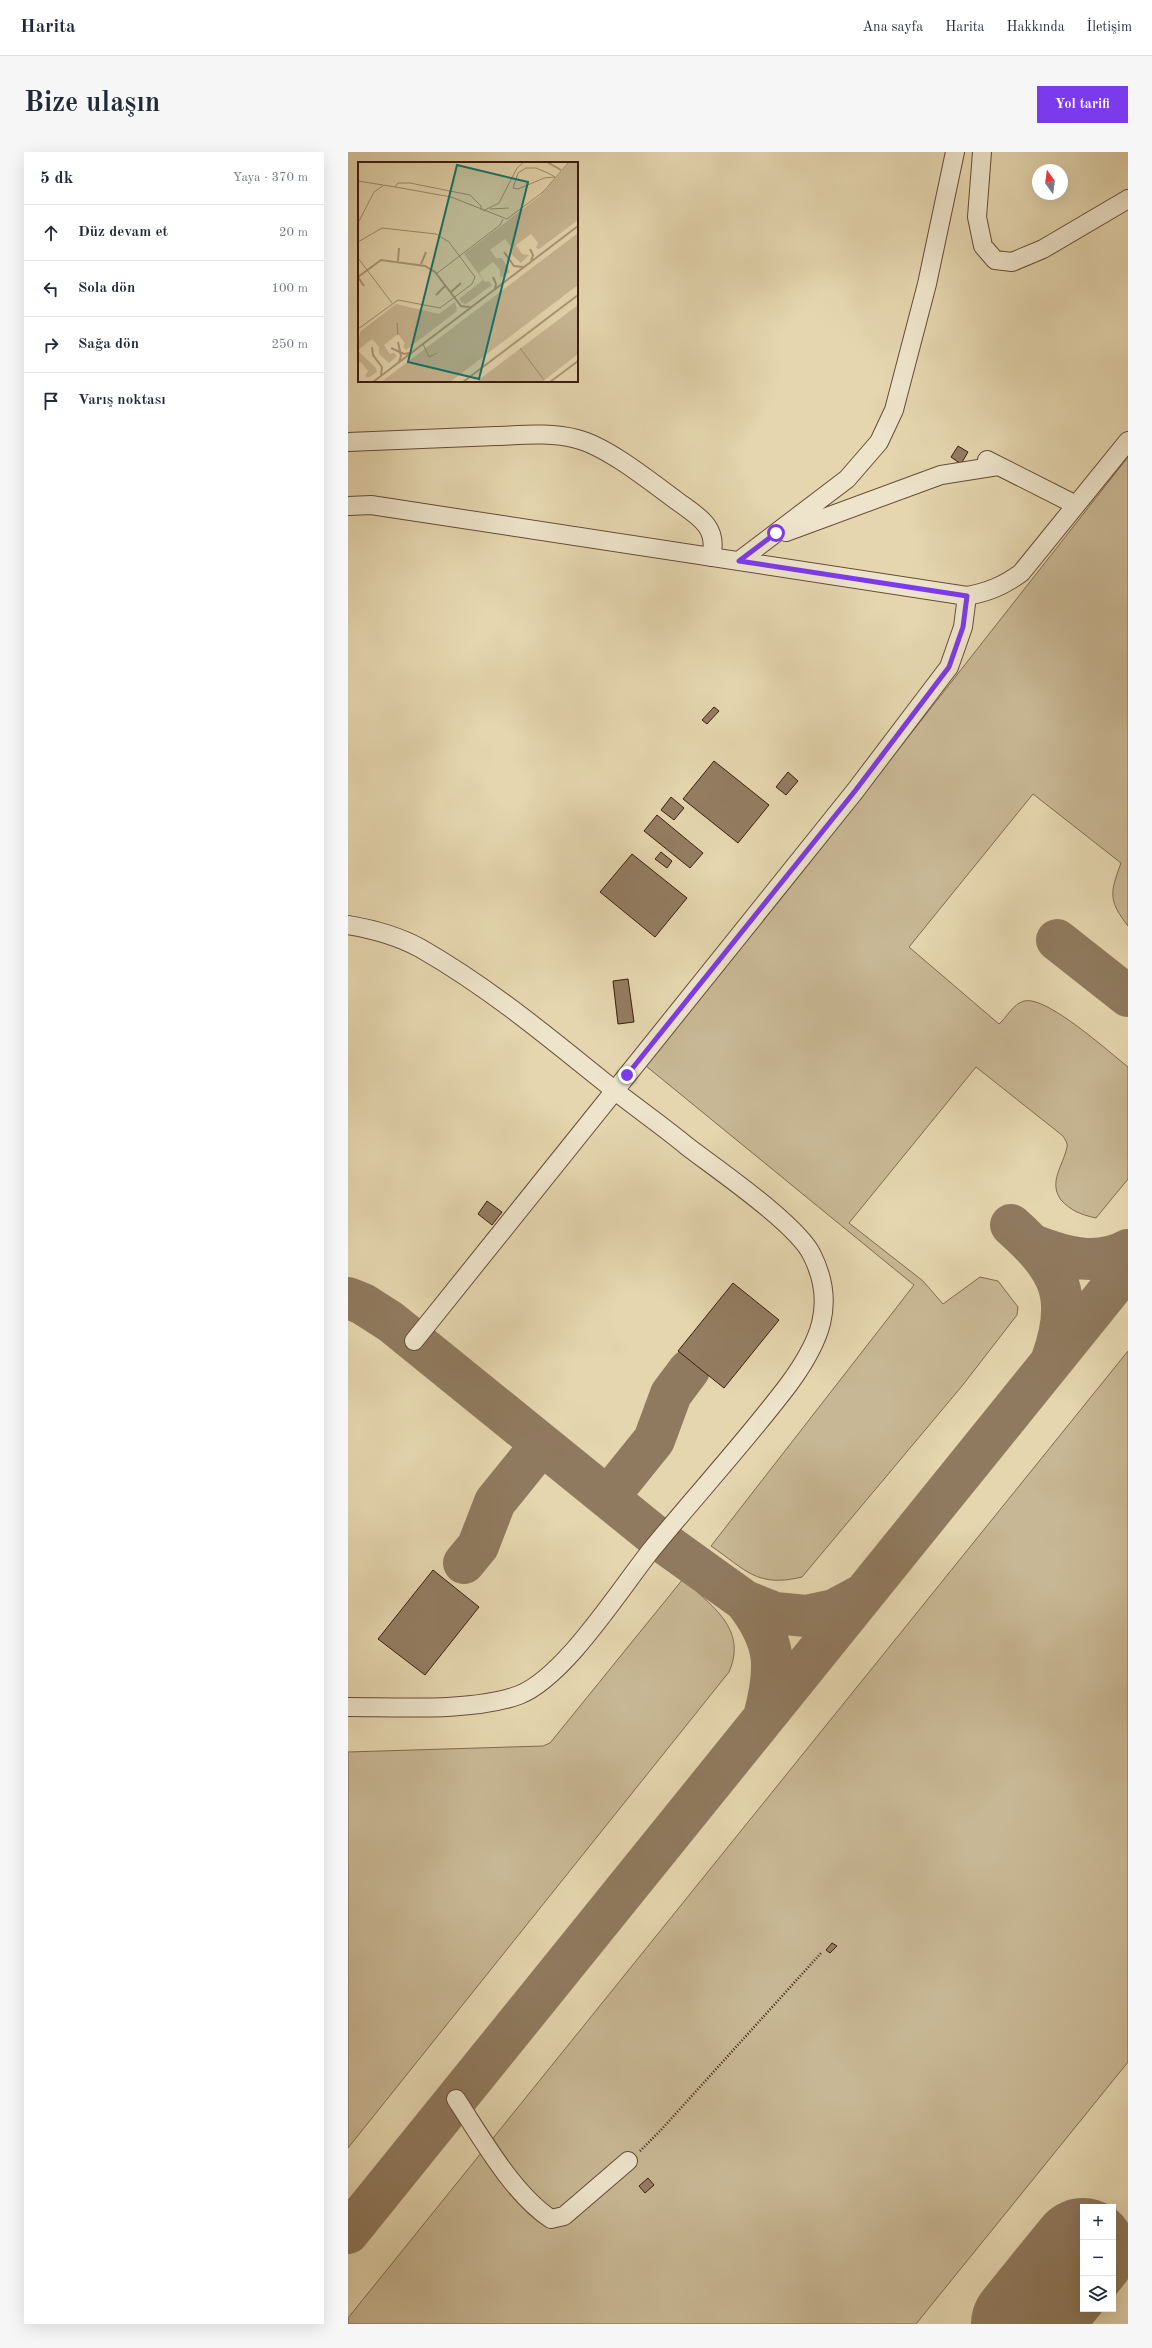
<!DOCTYPE html>
<html lang="tr">
<head>
<meta charset="utf-8">
<style>
  :root { --surface:#fff; --page:#f6f6f7; --text:#1f2937; --muted:#747a83; --line:#e0e1e3; --accent:#7c3aed }
  body { margin:0; font-family:"Old Standard TT",serif; background:var(--page); color:var(--text) }
  .controls { position:absolute; right:12px; bottom:12px; display:grid; overflow:hidden; border-radius:0px; box-shadow:0 4px 16px #0002 }
  .controls button { width:36px; height:36px; display:grid; place-items:center; padding:0; border:0; border-bottom:1px solid var(--line); background:var(--surface); color:var(--text); font:20px sans-serif }
  .compass { position:absolute; left:684px; top:12px; width:36px; height:36px; border-radius:50%; background:var(--surface); box-shadow:0 4px 16px #0002; rotate:346deg }
  .stop { position:absolute; width:12px; height:12px; margin:-9px; border:3px solid #7c3aed; border-radius:50%; background:#fff }
  .stop.end { background:#7c3aed; border-color:#fff; box-shadow:0 1px 4px #0008 }
  .list { margin:0; padding:0; list-style:none }
  h2 { display:flex; justify-content:space-between; align-items:center; height:52px; margin:0; padding:0 16px; font-size:17px }
  h2 small { font-size:13px; font-weight:400; color:var(--muted) }
  .list li { display:grid; grid-template-columns:26px 1fr auto; gap:12px; align-items:center; box-sizing:border-box; height:56px; padding:0 16px; border-top:1px solid var(--line) }
  .list b { display:block; font-size:15px; white-space:nowrap }
  .list em { font-size:13px; font-style:normal; color:var(--muted) }
  .icon { flex:none; width:22px; height:22px; fill:none; stroke:currentColor; stroke-width:2; stroke-linecap:round; stroke-linejoin:round }
  .map { position:relative; flex:none; width:780px; height:2172px; overflow:hidden; border-radius:0px }
  header { display:flex; align-items:center; gap:24px; box-sizing:border-box; height:56px; padding:0 20px; background:var(--surface); border-bottom:1px solid var(--line) }
  header strong { font-size:19px }
  nav { display:flex; gap:22px; margin-inline-start:auto; font-size:14px }
  .intro { display:flex; align-items:center; justify-content:space-between; box-sizing:border-box; height:96px; padding:0 24px }
  h1 { margin:0; font-size:28px }
  .button { padding:10px 18px; border-radius:0px; background:var(--accent); color:#fff; font-size:14px; font-weight:700 }
  main { display:flex; gap:24px; padding:0 24px }
  aside { flex:1; background:var(--surface); border-radius:0px; box-shadow:0 4px 16px #0002 }
  .map>svg:first-child { display:block }
</style>
</head>
<body>
<header>
<strong>Harita</strong>
<nav><a>Ana sayfa</a><a>Harita</a><a>Hakkında</a><a>İletişim</a></nav>
</header>
<div class="intro"><h1>Bize ulaşın</h1><a class="button">Yol tarifi</a></div>
<main>
<aside>
<h2>5 dk<small>Yaya · 370 m</small></h2>
<ul class="list">
<li><svg class="icon" aria-label="ahead" viewBox="0 0 24 24"><path d="M12 20V5M6 11l6-6 6 6"/></svg><div><b>Düz devam et</b></div><em>20 m</em></li>
<li><svg class="icon" aria-label="left" viewBox="0 0 24 24"><path d="M17 20v-9H6M10 6l-5 5 5 5"/></svg><div><b>Sola dön</b></div><em>100 m</em></li>
<li><svg class="icon" aria-label="right" viewBox="0 0 24 24"><path d="M7 20v-9h11M14 6l5 5-5 5"/></svg><div><b>Sağa dön</b></div><em>250 m</em></li>
<li><svg class="icon" aria-label="arrive" viewBox="0 0 24 24"><path d="M6 21V4h12l-3 4 3 4H6"/></svg><div><b>Varış noktası</b></div></li>
</ul>
</aside>
<div class="map">
<svg width="780" height="2172" viewBox="0 0 780 2172">
  <rect width="100%" height="100%" fill="#e5d6af"/>
  <filter id="stains"><feTurbulence type="fractalNoise" baseFrequency=".005" numOctaves="4"/><feColorMatrix values="0 0 0 0 .2 0 0 0 0 .09 0 0 0 0 .02 0 0 0 .5 -.17"/></filter>
  <radialGradient id="worn" r=".72"><stop offset=".6" stop-color="#630" stop-opacity="0"/><stop offset="1" stop-color="#630" stop-opacity=".3"/></radialGradient>
  <!-- green -->
  <path fill="#c8b794" stroke="#826a52" d="M 780,305 L 780,774 C 760,748 762,741 773,711 L 685,642 L 561,795 L 651,872 C 659,865 665,852 676,849 C 698,843 761,900 780,915 L 780,1027 L 748,1066 C 734,1063 723,1059 713,1048 C 700,1030 715,1014 719,995 C 720,992 717,987 715,984 L 628,915 L 501,1071 L 575,1129 L 595,1152 L 632,1125 L 650,1129 L 670,1155 L 669,1163 L 614,1234 L 454,1425 C 409,1436 398,1418 363,1394 L 566,1133 L 298,914 L 451,724 Z
    M 780,1199 L 780,1910 L 568,2172 L 0,2172 L 0,2166 Z
    M 335,1427 C 363,1454 400,1476 381,1520 L 0,1996 L 0,1600 L 195,1594 L 202,1591 Z"/>
  <g fill="none" stroke-linecap="round" stroke-linejoin="round">
    <!-- taxiway -->
    <path stroke="#907a5f" stroke-width="42" d="M 709,788 L 780,844
      M 663,1073 C 711,1116 727,1143 704,1207
      M 685,1093 C 716,1105 749,1115 780,1098
      M 0,1146 L 15,1152 L 43,1170 L 312,1388 L 397,1449 L 427,1461 L 458,1464 L 486,1458 L 514,1443
      M 269,1334 L 306,1288 L 323,1242 L 341,1218
      M 116,1411 L 130,1394 L 147,1350 L 185,1303 L 201,1299 L 187,1287 L 186,1294
      M 397,1449 C 429,1490 429,1516 416,1565
      M 0,2081 L 780,1115"/>
    <!-- runway -->
    <path stroke="#907a5f" stroke-width="106" d="M 676,2172 L 735,2099"/>
  </g>
  <!-- building -->
  <path fill="#947d62" stroke="#3c1d0f" d="M 610,294 L 620,300 L 613,312 L 603,305 Z
    M 366,555 L 371,559 L 359,572 L 354,568 Z
    M 366,609 L 421,653 L 390,691 L 335,647 Z
    M 440,620 L 450,629 L 438,643 L 428,635 Z
    M 323,645 L 336,656 L 326,668 L 313,658 Z
    M 309,663 L 355,701 L 342,716 L 296,679 Z
    M 313,700 L 324,709 L 319,716 L 307,707 Z
    M 284,702 L 339,746 L 307,785 L 252,740 Z
    M 280,827 L 286,870 L 270,872 L 265,829 Z
    M 139,1049 L 154,1060 L 144,1073 L 130,1062 Z
    M 385,1131 L 431,1168 L 376,1236 L 330,1199 Z
    M 85,1418 L 131,1455 L 77,1523 L 30,1487 Z
    M 484,1791 L 489,1794 L 482,1801 L 478,1798 Z
    M 300,2026 L 306,2033 L 297,2041 L 291,2034 Z"/>
  <g fill="none" stroke-linecap="round" stroke-linejoin="round">
    <defs>
      <path id="minor" d="M 634,0 L 629,65 L 635,94 L 647,108 L 664,110 L 695,97 L 780,47
        M 0,290 C 49,288 99,286 148,284 C 175,283 203,280 229,287 C 260,295 303,330 329,349 C 350,364 371,375 363,405
        M 639,308 L 728,353
        M 0,354 L 23,353 L 619,444 C 640,440 655,434 673,421 L 780,289
        M 438,380 L 593,323 L 650,314
        M 391,409 L 499,327 L 531,290 L 546,258 L 579,132 L 607,0
        M 0,773 C 24,777 50,784 72,796 C 142,836 203,887 266,938 C 290,957 316,975 340,995 C 370,1018 449,1072 464,1103 C 489,1153 471,1191 441,1232 C 398,1289 349,1342 304,1397 C 272,1437 217,1525 171,1543 C 126,1560 49,1555 0,1555
        M 66,1189 L 507,639 L 601,515 L 615,475 L 619,444
        M 108,1947 C 133,1985 165,2042 203,2067 L 216,2064 L 280,2009"/>
    </defs>
    <!-- minor casing -->
    <use href="#minor" stroke="#664b37" stroke-width="20"/>
    <!-- path -->
    <path stroke="#3c1d0f" stroke-width="2.5" stroke-dasharray="1 2" stroke-linecap="butt" d="M 292,1999 L 312,1979 L 474,1800"/>
    <!-- minor -->
    <use href="#minor" stroke="#eee4cb" stroke-width="18"/>
  </g>
  <g fill="none" stroke-linecap="round" stroke-linejoin="round">
    <!-- route -->
    <path stroke="#7c3aed" stroke-width="5" d="M 279,923 L 507,639 L 601,515 L 615,475 L 619,444 L 391,409 L 428,381"/>
  </g>
  <!-- overview -->
  <g transform="translate(10 10)">
    <rect width="220" height="220" fill="#e5d6af"/>
    <path d="M 212,0 L 220,0 L 220,58 L 181,87 L 178,86 L 180,81 L 173,72 L 158,83 L 164,92 L 171,93 L 163,101 L 152,91 L 153,85 L 147,77 L 132,88 L 138,96 L 144,96 L 152,110 L 142,116 L 142,108 L 135,100 L 121,111 L 127,120 L 131,119 L 134,123 L 108,142 L 104,141 L 101,137 L 125,118 L 106,92 L 182,34 ZM 220,71 L 220,123 L 92,220 L 23,220 ZM 97,140 L 99,149 L 48,188 L 45,185 L 47,181 L 40,172 L 26,183 L 32,192 L 36,191 L 39,194 L 31,201 L 21,192 L 21,185 L 14,177 L 0,188 L 2,170 L 38,142 L 81,152 ZM 220,143 L 220,192 L 184,220 L 118,220 ZM 0,189 L 18,206 L 19,210 L 10,216 L 7,214 L 10,209 L 3,200 L 0,202 Z" fill="#c8b794"/>
    <path fill="none" stroke="#ac9779" stroke-width="2" d="M 189,0 L 203,8M 172,87 L 175,93 L 173,99M 146,90 L 156,104 L 165,105M 40,99 L 41,86M 63,102 L 68,90M 135,115 L 138,122 L 137,127M 6,124 L 0,115 L 23,98 L 67,104 L 77,110 L 103,144 L 112,145M 93,130 L 103,121M 78,133 L 87,124M 40,180 L 43,194 L 41,200M 14,185 L 15,193 L 24,205 L 23,213M 33,186 L 46,192 L 52,191M 15,220 L 220,64M 105,220 L 220,133M 192,220 L 220,199"/>
    <path fill="none" stroke="#a18c6f" stroke-width="1" d="M 197,15 L 186,16 L 160,27 L 155,26 L 160,11 L 168,6 L 178,6 L 190,11 L 197,15 L 198,16M 0,19 L 25,23M 37,25 L 40,21 L 52,21 L 112,33 L 123,44 L 123,48M 132,47 L 151,46M 125,49 L 141,41 L 159,6 L 166,0M 0,61 L 16,30 L 26,23 L 93,35 L 149,57 L 185,30 L 211,0M 0,80 L 24,66 L 78,72 L 91,80 L 117,115 L 114,122 L 82,146 L 40,138 L 0,167M 0,96 L 34,141M 78,112 L 142,63 L 145,57M 39,161 L 40,173M 65,182 L 71,195 L 79,191M 162,186 L 186,218"/>
    <path fill="#0f766e" fill-opacity="0.15" stroke="#0f766e" stroke-width="2" d="M 99,3 L 170,20 L 121,217 L 50,200 Z"/>
    <rect width="220" height="220" fill="none" stroke="#3c1d0f" stroke-width="2"/>
  </g>
  <rect width="100%" height="100%" filter="url(#stains)"/>
  <rect width="100%" height="100%" fill="url(#worn)"/>
</svg>
<div class="controls">
<button>+</button>
<button>−</button>
<button><svg class="icon" aria-label="layers" viewBox="0 0 24 24"><path d="M12 4l9 5-9 5-9-5zM3 14l9 5 9-5"/></svg></button>
</div>
<svg class="compass" viewBox="-18 -18 36 36"><path d="M0-13l5 13h-10z" fill="#e53935"/><path d="M0 13l5-13h-10z" fill="#747a83"/></svg>
<div class="stop" style="left:428px;top:381px"></div>
<div class="stop end" style="left:279px;top:923px"></div>
</div>
</main>
</body>
</html>
